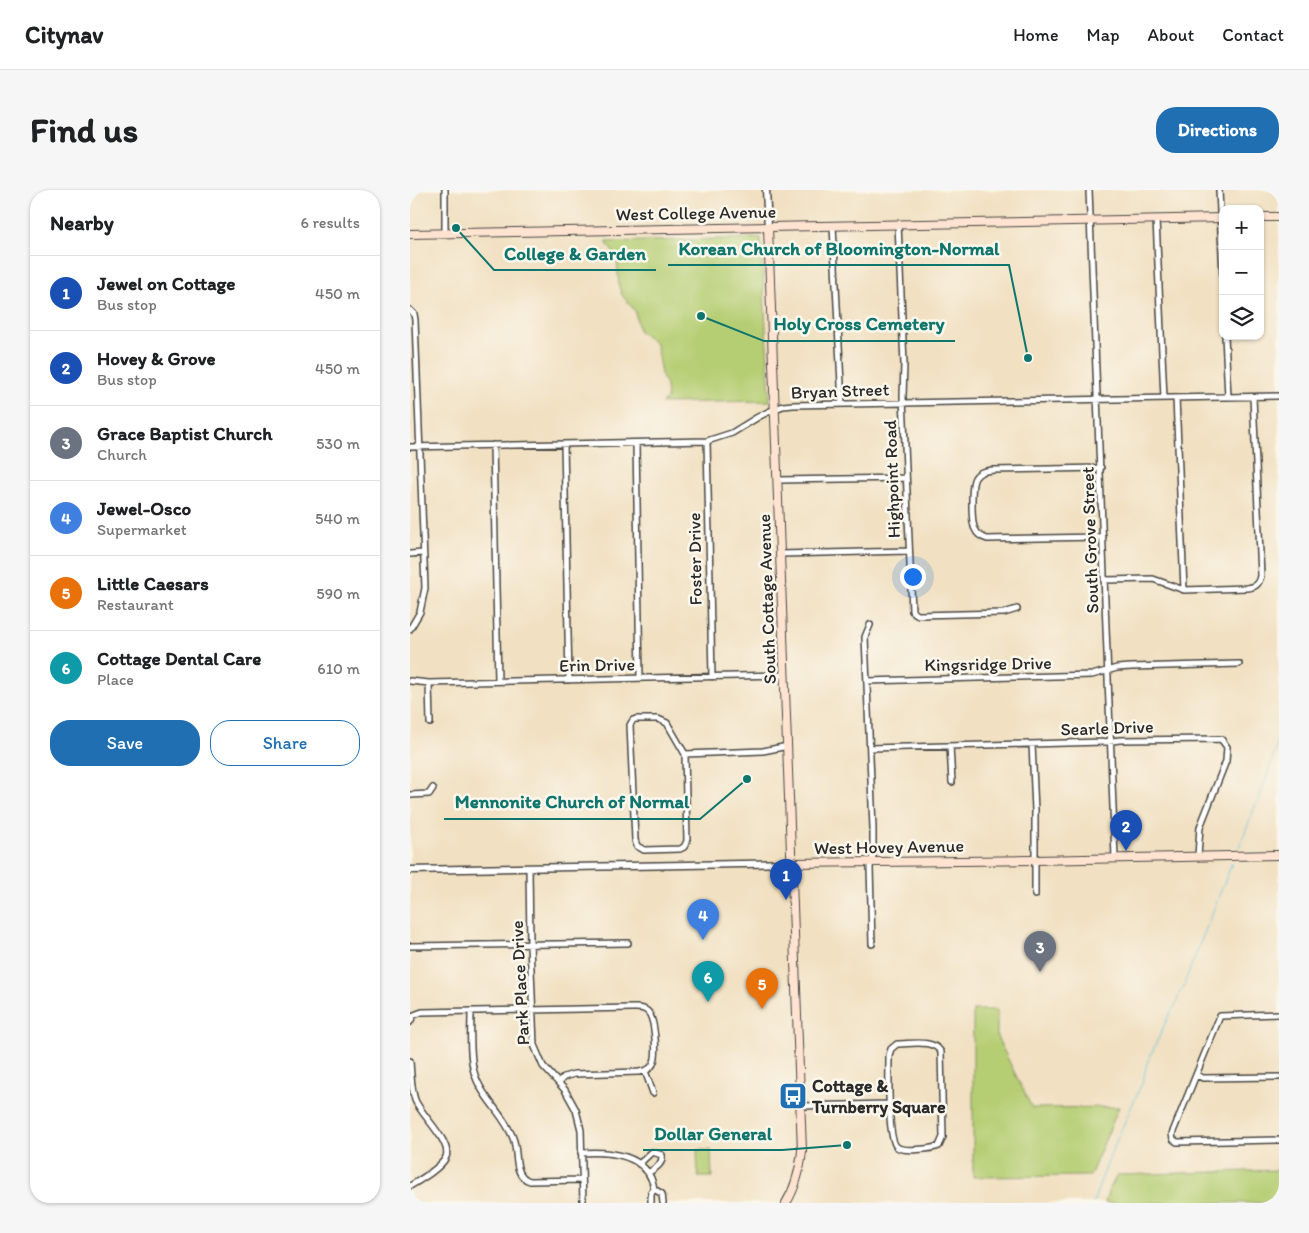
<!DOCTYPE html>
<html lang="en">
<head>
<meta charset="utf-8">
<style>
  :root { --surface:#fff; --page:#f6f6f6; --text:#202124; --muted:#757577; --line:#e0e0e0; --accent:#1f6fb2 }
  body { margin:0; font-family:Itim,sans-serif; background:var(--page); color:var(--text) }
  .controls { position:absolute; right:15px; top:15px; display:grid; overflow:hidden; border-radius:10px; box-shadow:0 1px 4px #0004 }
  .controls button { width:45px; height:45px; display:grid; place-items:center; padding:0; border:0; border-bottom:1px solid var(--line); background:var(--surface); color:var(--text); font:25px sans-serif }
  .you { position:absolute; left:502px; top:386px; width:18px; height:18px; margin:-12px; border:4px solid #fff; border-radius:50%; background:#1a73e8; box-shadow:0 0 0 8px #1a73e833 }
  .badge { display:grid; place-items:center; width:32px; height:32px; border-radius:50%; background:var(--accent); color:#fff; font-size:16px; font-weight:700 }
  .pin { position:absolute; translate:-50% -41px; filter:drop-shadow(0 1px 2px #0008) }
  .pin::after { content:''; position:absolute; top:26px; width:18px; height:15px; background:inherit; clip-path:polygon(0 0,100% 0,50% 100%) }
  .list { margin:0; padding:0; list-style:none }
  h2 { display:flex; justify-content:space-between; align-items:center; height:65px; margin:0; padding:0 20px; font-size:21px }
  h2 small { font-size:16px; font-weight:400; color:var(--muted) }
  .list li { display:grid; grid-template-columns:32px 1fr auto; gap:15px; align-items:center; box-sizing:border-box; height:75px; padding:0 20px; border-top:1px solid var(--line) }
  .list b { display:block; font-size:19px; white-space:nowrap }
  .list p { margin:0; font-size:16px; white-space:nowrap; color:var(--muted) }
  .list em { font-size:16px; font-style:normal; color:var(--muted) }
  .actions { display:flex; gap:10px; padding:15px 20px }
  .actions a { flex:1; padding:11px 0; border:1px solid var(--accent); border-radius:20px; text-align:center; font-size:18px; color:var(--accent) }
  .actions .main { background:var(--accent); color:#fff }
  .icon { flex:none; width:28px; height:28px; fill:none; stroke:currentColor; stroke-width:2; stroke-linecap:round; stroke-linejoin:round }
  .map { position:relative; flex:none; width:869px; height:1013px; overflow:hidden; border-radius:20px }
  header { display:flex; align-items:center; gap:30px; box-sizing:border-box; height:70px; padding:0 25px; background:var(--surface); border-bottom:1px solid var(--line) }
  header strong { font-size:24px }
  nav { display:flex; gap:28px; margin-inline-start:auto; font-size:18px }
  .intro { display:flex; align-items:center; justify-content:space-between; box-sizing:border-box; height:120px; padding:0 30px }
  h1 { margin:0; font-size:35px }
  .button { padding:12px 22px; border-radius:20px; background:var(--accent); color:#fff; font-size:18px; font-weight:700 }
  main { display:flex; gap:30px; padding:0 30px }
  aside { flex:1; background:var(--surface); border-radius:20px; box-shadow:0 1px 4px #0004 }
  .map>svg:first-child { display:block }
</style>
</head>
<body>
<header>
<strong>Citynav</strong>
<nav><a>Home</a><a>Map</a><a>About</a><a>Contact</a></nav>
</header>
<div class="intro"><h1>Find us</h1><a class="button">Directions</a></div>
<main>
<aside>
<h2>Nearby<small>6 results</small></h2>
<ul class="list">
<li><span class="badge" style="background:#1a4fb4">1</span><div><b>Jewel on Cottage</b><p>Bus stop</p></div><em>450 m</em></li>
<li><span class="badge" style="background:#1a4fb4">2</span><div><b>Hovey &amp; Grove</b><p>Bus stop</p></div><em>450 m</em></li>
<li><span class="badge" style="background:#6b7280">3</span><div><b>Grace Baptist Church</b><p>Church</p></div><em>530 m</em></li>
<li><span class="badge" style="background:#3f7fe0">4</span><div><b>Jewel-Osco</b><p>Supermarket</p></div><em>540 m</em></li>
<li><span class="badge" style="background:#e8710a">5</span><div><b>Little Caesars</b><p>Restaurant</p></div><em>590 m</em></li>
<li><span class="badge" style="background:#0f9aa8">6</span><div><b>Cottage Dental Care</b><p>Place</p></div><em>610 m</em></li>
</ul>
<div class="actions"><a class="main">Save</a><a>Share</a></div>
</aside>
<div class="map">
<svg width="869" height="1013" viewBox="0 0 869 1013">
  <rect width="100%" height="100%" fill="#fbf7ec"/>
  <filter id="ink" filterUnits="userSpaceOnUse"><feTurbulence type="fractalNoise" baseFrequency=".02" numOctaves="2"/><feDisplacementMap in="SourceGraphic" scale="10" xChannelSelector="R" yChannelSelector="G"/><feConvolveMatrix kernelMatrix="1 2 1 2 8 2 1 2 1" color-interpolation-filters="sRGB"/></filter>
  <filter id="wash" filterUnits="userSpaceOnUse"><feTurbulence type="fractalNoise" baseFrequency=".0096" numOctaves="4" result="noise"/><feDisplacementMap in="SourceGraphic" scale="20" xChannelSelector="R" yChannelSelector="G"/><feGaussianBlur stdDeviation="1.12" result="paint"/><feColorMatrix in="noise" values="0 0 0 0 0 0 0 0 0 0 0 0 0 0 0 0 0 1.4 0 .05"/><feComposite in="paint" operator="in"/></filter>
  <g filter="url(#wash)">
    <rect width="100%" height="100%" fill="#f1e0c1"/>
    <!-- green -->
    <path fill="#b6ce73" stroke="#707c4f" d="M 351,48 L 360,211 L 252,213 L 257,209 L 256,196 L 251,184 L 246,154 L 229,141 L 225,121 L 212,105 L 209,97 L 207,68 L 196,52 Z
      M 563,820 L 587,820 L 587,847 L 622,918 L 709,917 L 680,986 L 563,987 Z
      M 287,960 L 301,960 L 302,987 L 288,987 Z
      M 869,980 L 869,1013 L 695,1013 L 698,1002 L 707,985 Z"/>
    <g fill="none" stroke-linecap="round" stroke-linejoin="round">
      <!-- stream -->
      <path stroke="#5dc2db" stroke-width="1" d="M 829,657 L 857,587 L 869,547
        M 683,1013 L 701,963 L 733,891 L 737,873 L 759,825 L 767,812 L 769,803 L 774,797 L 776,789 L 822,673"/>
    </g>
  </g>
  <g filter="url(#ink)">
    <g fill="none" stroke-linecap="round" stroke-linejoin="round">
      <defs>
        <path id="minor" d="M 35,0 L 35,43
          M 679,0 L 705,668
          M 809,0 L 813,86
          M 746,29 L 754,208
          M 488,34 L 494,174 L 493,207 L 502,421 L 508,425 L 594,423 L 607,419
          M 423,36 L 432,214
          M 0,120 L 4,124 L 5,130 L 15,398 L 10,422 L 0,439
          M 815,146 L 818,207
          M 766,208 L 774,400
          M 297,251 L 302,487
          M 226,253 L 230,488
          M 154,254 L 159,490
          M 83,255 L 88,491
          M 0,257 L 297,251 L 322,243 L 348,227 L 360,221 L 373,216 L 383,215 L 869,206
          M 691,278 L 583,280 C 576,281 569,281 565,288 C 561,294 561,332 565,339 C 567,344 571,347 577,349 L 693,347
          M 368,290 L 496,288
          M 0,364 L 13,363
          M 370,364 L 499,361
          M 695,390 L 743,389 L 774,400 L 837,398 C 845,397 849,395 851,386 L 843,207
          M 460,435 L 455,447 L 463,638 L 463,666 L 460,677 L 462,754
          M 0,491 L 19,493 L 375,485
          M 457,491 L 682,485 L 707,478 L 721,477 L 829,474
          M 19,493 L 20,533
          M 226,529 L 248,529 L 257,533 L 275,564 L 277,651 L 274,657 L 270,659 L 234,660 L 227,656 L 225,650 L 220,535 L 223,530 Z
          M 622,554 L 625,620 L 625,705
          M 540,556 L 542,592
          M 460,558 L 694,552 L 710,550 L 811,549 L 817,557 L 816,571 L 790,637 L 788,666
          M 275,564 L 353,561 L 378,556
          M 0,605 L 19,604 L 23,598
          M 119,678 L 120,754 L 124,855 L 133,876 L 155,900 L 166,920 L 171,940 L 173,1013
          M 0,756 L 218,753
          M 61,821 C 61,841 59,863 64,882 C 71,907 94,924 103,948 C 109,962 102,986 120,991 L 172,990
          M 869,824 L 810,826 L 762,944 L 763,949 L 767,952 L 869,950
          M 0,832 L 4,825 L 12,822 L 222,818 C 227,818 233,817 237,821 C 245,827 248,866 243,874 C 240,880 235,881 229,882 L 164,884 L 154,887 L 149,892
          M 487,854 C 502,854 523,849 531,862 L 533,947 L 529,956 C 522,959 493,962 487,957 C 477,950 479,880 479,865 L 481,859 Z
          M 0,871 C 1,884 1,898 5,910 C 11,925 42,952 36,967 C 31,978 10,990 0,996
          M 235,881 L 243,903
          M 786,885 L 793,888 L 869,887
          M 391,916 L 479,914
          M 171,963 C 199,961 239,964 244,999 L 241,1003 L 241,1013
          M 229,974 L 242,962 L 252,965 C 253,975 245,978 238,983
          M 244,999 L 252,1004 L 253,1013"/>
        <path id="tertiary" d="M 356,0 L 358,37
          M 0,680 L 382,673"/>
        <path id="secondary" d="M 850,27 L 869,27
          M 358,37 L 392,961 C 390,980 386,997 376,1013
          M 0,44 L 813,28
          M 382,673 L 625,670 L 869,665"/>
      </defs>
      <!-- minor casing -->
      <use href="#minor" stroke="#494642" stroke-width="8"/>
      <!-- tertiary casing -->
      <use href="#tertiary" stroke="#494642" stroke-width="9"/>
      <!-- secondary casing -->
      <use href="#secondary" stroke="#494642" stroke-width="10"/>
      <!-- minor -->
      <use href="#minor" stroke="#fff" stroke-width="5"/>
      <!-- tertiary -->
      <use href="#tertiary" stroke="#fff" stroke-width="6"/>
      <!-- secondary -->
      <use href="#secondary" stroke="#fee3d1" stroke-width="8"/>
    </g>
  </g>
  <!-- icons -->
  <defs>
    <symbol id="bus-square" viewBox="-11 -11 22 22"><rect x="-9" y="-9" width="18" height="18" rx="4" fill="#1f6fb2" stroke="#fbf7ec"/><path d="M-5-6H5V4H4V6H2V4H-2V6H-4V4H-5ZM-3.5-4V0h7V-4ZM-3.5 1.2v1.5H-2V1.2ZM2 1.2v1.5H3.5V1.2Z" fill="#fff"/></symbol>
  </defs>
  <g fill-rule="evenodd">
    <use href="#bus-square" x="367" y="890" width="32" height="32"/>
  </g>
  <g text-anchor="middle" stroke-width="5" stroke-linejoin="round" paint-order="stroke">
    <!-- street labels -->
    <g font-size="18" fill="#2b2b2b" stroke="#fbf7ec">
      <text transform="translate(286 23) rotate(-1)" y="6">West College Avenue</text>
      <text transform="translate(430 201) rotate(-2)" y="6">Bryan Street</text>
      <text transform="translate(482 289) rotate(-92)" y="6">Highpoint Road</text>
      <text transform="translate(680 350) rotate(-92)" y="6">South Grove Street</text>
      <text transform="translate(285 369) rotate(-91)" y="6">Foster Drive</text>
      <text transform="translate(357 409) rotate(-92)" y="6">South Cottage Avenue</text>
      <text transform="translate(578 474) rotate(-1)" y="6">Kingsridge Drive</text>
      <text transform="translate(187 475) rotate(-1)" y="6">Erin Drive</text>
      <text transform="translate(697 538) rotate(-2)" y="6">Searle Drive</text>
      <text transform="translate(479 657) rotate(-1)" y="6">West Hovey Avenue</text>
      <text transform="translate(110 793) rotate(-93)" y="6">Park Place Drive</text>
    </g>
    <!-- poi labels -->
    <g font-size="18" font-weight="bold" fill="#2b2b2b" stroke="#fbf7ec" text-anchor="start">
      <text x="402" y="902">Cottage &amp;<tspan x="402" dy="21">Turnberry Square</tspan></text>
    </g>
  </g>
  <!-- callouts -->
  <path fill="none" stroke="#0f766e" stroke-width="2" d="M618 168L599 75H258M46 38L84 80H246M291 126L354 151H545M337 589L290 629H34M437 955L372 960H233"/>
  <g fill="#0f766e" stroke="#fbf7ec" stroke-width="2">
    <circle cx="618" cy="168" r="5"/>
    <circle cx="46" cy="38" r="5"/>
    <circle cx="291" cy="126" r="5"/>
    <circle cx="337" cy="589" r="5"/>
    <circle cx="437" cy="955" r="5"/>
  </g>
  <g font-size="19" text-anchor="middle" font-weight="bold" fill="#0f766e" stroke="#fbf7ec" stroke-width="5" stroke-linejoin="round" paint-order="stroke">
    <text x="429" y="65">Korean Church of Bloomington-Normal</text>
    <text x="165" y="70">College &amp; Garden</text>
    <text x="449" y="140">Holy Cross Cemetery</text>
    <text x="162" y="618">Mennonite Church of Normal</text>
    <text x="303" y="950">Dollar General</text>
  </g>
</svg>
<div class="controls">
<button>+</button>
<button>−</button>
<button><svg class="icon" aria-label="layers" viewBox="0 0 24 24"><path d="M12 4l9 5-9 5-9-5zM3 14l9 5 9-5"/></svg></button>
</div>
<div class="you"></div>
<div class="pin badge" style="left:376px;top:710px;background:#1a4fb4">1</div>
<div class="pin badge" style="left:716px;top:661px;background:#1a4fb4">2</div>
<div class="pin badge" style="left:630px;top:782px;background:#6b7280">3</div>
<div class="pin badge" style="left:293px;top:750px;background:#3f7fe0">4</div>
<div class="pin badge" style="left:352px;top:819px;background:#e8710a">5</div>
<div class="pin badge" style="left:298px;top:812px;background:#0f9aa8">6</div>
</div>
</main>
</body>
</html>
